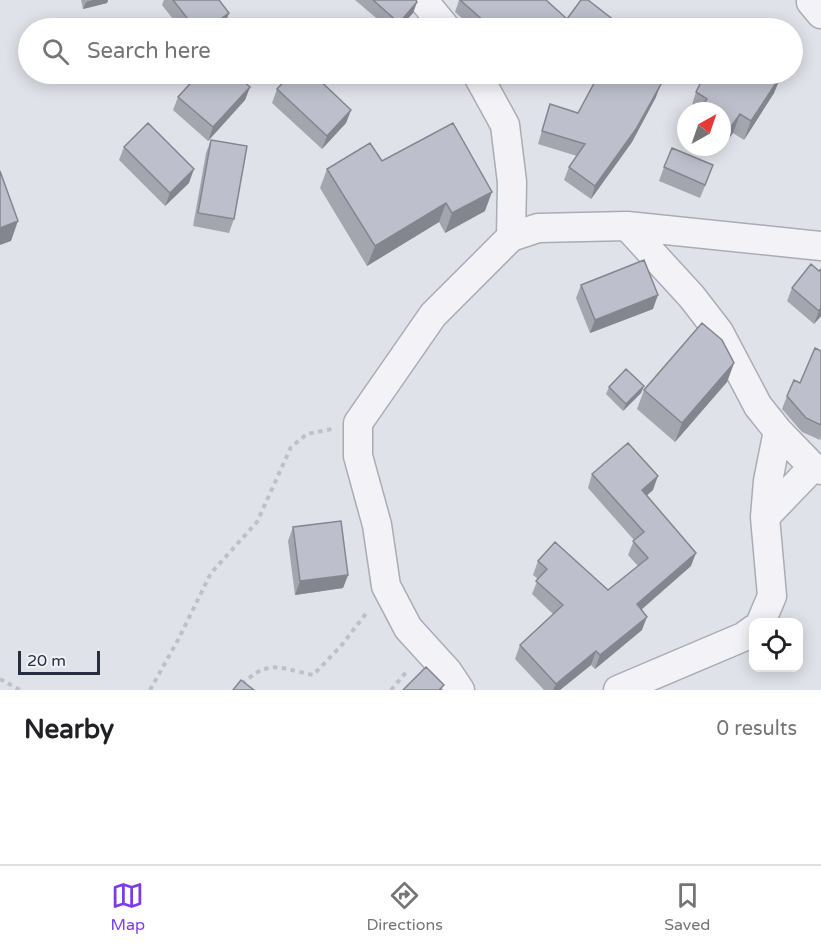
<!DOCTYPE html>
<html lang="en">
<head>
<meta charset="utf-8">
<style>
  :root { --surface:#fff; --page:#f6f6f6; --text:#202124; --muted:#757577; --line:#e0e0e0; --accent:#7c3aed }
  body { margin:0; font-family:"Varela Round",sans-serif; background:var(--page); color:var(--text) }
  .controls { position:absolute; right:18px; bottom:18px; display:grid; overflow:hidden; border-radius:12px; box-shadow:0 3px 15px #0003 }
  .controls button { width:54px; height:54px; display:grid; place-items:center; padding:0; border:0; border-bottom:2px solid var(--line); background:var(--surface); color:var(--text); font:30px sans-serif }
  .compass { position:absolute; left:677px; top:102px; width:54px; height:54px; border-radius:50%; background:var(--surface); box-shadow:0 3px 15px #0003; rotate:40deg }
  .scale { position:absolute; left:18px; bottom:15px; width:82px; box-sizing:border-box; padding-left:6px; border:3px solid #292d40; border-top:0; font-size:16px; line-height:21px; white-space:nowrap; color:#292d40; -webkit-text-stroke:4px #f0f1f6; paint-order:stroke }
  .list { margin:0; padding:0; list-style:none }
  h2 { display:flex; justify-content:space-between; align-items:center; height:78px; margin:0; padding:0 24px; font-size:26px }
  h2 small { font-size:20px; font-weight:400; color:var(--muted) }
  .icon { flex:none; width:33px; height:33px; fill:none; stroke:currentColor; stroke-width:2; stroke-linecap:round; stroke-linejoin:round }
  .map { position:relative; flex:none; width:821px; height:690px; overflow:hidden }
  .search { position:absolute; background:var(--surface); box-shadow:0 3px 15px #0003; left:18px; right:18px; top:18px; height:66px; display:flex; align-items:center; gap:15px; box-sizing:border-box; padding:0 21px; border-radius:33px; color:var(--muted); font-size:22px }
  .sheet { height:174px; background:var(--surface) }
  nav { display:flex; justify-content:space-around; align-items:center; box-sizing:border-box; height:84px; border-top:2px solid var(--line); background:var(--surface); font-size:16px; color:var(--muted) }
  nav a { display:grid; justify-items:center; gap:3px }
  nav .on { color:var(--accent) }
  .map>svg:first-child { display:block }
</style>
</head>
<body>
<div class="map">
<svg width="821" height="690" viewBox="0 0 821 690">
  <rect width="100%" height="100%" fill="#e0e2e9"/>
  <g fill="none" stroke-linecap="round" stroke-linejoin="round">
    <defs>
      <path id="minor" d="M 423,0 L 446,28
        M 811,2 L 821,14
        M 477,74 L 505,125 L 512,182 L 511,237
        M 627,226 L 692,297 L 719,332 L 758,406 L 778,431 L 813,467 L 821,470
        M 765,517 L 813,467
        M 761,622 L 772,596 L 765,517 L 768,481 L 778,431
        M 460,690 L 448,672 L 408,628 L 386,586 L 377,525 L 358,456 L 358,423 L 433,315 L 511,237 L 538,228 L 627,226 L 821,246
        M 618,690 L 743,637 L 754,629"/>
    </defs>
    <!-- minor casing -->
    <use href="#minor" stroke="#a9acb6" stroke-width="31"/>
    <!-- path -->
    <path stroke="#bec0c7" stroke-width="4" stroke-dasharray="4.5 4.5" stroke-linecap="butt" d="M 0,679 L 20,690
      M 150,690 L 178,640 L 211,573 L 257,522 L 291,447 L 307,434 L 332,429
      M 235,690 C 269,659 272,666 313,675 L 341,646 L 368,611
      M 391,690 L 408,670"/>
    <!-- minor -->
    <use href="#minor" stroke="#f3f3f7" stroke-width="28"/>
  </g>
  <!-- wall -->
  <path fill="#a3a5af" d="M 81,0 L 108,0 L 107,3 L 83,9 Z
    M 164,0 L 219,0 L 229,13 L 224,26 L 221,28 L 180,28 L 162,5 Z
    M 355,0 L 416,0 L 417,2 L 413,13 L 399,28 L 388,28 Z
    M 459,0 L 546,0 L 567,19 L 624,28 L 473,28 L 455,12 Z
    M 581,74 L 643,74 L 656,97 L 632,142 L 591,199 L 564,180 L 569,167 L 577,156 L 538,144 L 550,104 L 578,113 L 594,84 Z
    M 250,87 L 245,100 L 208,141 L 173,110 L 178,97 Z
    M 277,89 L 351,110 L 346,123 L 322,149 L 272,103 Z
    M 696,92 L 774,93 L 744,140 L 733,133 L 723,147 L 722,146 L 722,111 L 690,111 Z
    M 211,140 L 234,219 L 229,233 L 193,226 L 206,153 Z
    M 124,147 L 189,183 L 165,206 L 119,160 Z
    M 382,161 L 485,211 L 445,233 L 439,222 L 367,266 L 320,188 L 327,169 Z
    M 664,167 L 708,179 L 700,198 L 659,181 Z
    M 819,271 L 821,316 L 814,324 L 787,301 L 792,288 Z
    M 581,285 L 653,309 L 590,333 L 576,298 Z
    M 821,351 L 821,437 L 820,440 L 802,432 L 782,409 L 787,396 L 800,383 Z
    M 734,363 L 727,382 L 675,442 L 637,409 L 644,390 Z
    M 644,386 L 641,393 L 623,411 L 606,394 L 609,387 Z
    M 592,474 L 653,490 L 647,495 L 691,566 L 641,609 L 642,630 L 595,669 L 591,665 L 560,690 L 544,690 L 515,659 L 520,645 L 553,614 L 532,594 L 538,579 L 533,575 L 538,561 L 608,590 L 638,566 L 628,555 L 634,540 L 588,488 Z
    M 293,527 L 348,575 L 343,588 L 295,595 L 288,541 Z"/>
  <!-- shaded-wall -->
  <path fill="#84868f" d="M 93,0 L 108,0 L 107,3 L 83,9 L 86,2 Z
    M 417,2 L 413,13 L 399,28 L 396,28 L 399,23 Z
    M 229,13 L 224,26 L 221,28 L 208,28 Z
    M 782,74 L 774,93 L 744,140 L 751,121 Z
    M 661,84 L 656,97 L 632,142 L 591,199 L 595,186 Z
    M 250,87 L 245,100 L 208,141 L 213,127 Z
    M 351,110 L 346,123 L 322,149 L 327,136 Z
    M 740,114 L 733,133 L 723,147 L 730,128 Z
    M 194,169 L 189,183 L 165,206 L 170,193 Z
    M 492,192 L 485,211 L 445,233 L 452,213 Z
    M 446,203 L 439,222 L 367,266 L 375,246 Z
    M 18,221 L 11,241 L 0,245 L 0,228 Z
    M 658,295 L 653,309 L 590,333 L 595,320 Z
    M 821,308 L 821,316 L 814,324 L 819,311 Z
    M 734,363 L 727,382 L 675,442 L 682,423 Z
    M 644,386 L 641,393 L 623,411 L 626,404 Z
    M 658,476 L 653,490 L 637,504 L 642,490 Z
    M 696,553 L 691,566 L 632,618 L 637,604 Z
    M 348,575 L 343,588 L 295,595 L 300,581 Z
    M 647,617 L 642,630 L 595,669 L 600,655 Z
    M 596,651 L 591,665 L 560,690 L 553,690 L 556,684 Z"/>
  <!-- building -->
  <path fill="#bdc0cc" stroke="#84868f" stroke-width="1.5" d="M 173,0 L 219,0 L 229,13 L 208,28 L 195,28 Z
    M 373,0 L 416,0 L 417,2 L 399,23 Z
    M 460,0 L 546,0 L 567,19 L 581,0 L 588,0 L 624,28 L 545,28 L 544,27 L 542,28 L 492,28 Z
    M 199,74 L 235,74 L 250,87 L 213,127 L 178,97 Z
    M 291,74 L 313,74 L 351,110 L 327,136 L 277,89 Z
    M 599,74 L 643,74 L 661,84 L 636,129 L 595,186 L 569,167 L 585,144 L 542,131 L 550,104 L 578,113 Z
    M 705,74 L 782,74 L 751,121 L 740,114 L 730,128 L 722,122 L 722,111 L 706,111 L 701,108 L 707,99 L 696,92 Z
    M 148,123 L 194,169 L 170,193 L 124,147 Z
    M 453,123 L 492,192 L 452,213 L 446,203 L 375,246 L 327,169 L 370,143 L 382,161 Z
    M 211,140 L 247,146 L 234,219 L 198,213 Z
    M 672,148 L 713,165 L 705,185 L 664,167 Z
    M 0,171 L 18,221 L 0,228 Z
    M 644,260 L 658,295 L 595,320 L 581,285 Z
    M 811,264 L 819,271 L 821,269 L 821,308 L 819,311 L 792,288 Z
    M 702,323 L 722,340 L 734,363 L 682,423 L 644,390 Z
    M 815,348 L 821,351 L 821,425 L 806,418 L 787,396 L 794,380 L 800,383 Z
    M 626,369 L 644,386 L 626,404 L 609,387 Z
    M 628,443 L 658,476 L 642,490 L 696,553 L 637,604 L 647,617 L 600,655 L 596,651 L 556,684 L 520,645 L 563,605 L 536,581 L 547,569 L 538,561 L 555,542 L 608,590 L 648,558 L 633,541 L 644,532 L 592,474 Z
    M 341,521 L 348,575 L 300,581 L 293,527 Z
    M 426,667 L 444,685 L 440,689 L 441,690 L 403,690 Z
    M 241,680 L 254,690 L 233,690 Z"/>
</svg>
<div class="controls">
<button><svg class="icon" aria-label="locate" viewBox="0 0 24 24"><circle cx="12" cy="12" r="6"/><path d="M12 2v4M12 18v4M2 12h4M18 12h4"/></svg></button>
</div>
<svg class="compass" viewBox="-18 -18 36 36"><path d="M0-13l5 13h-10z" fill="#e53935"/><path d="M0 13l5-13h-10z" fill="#757577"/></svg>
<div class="scale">20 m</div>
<div class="search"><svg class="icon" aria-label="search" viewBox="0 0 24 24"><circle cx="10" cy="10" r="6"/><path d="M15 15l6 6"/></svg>Search here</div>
</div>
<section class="sheet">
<h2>Nearby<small>0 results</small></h2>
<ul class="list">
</ul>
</section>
<nav>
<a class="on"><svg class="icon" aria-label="map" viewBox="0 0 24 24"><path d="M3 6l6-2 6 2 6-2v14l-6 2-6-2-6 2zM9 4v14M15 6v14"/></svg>Map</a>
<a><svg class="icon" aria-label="directions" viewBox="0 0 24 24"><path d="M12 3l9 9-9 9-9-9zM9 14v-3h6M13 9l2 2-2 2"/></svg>Directions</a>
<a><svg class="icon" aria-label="saved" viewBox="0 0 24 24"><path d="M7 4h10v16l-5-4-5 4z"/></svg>Saved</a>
</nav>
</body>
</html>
